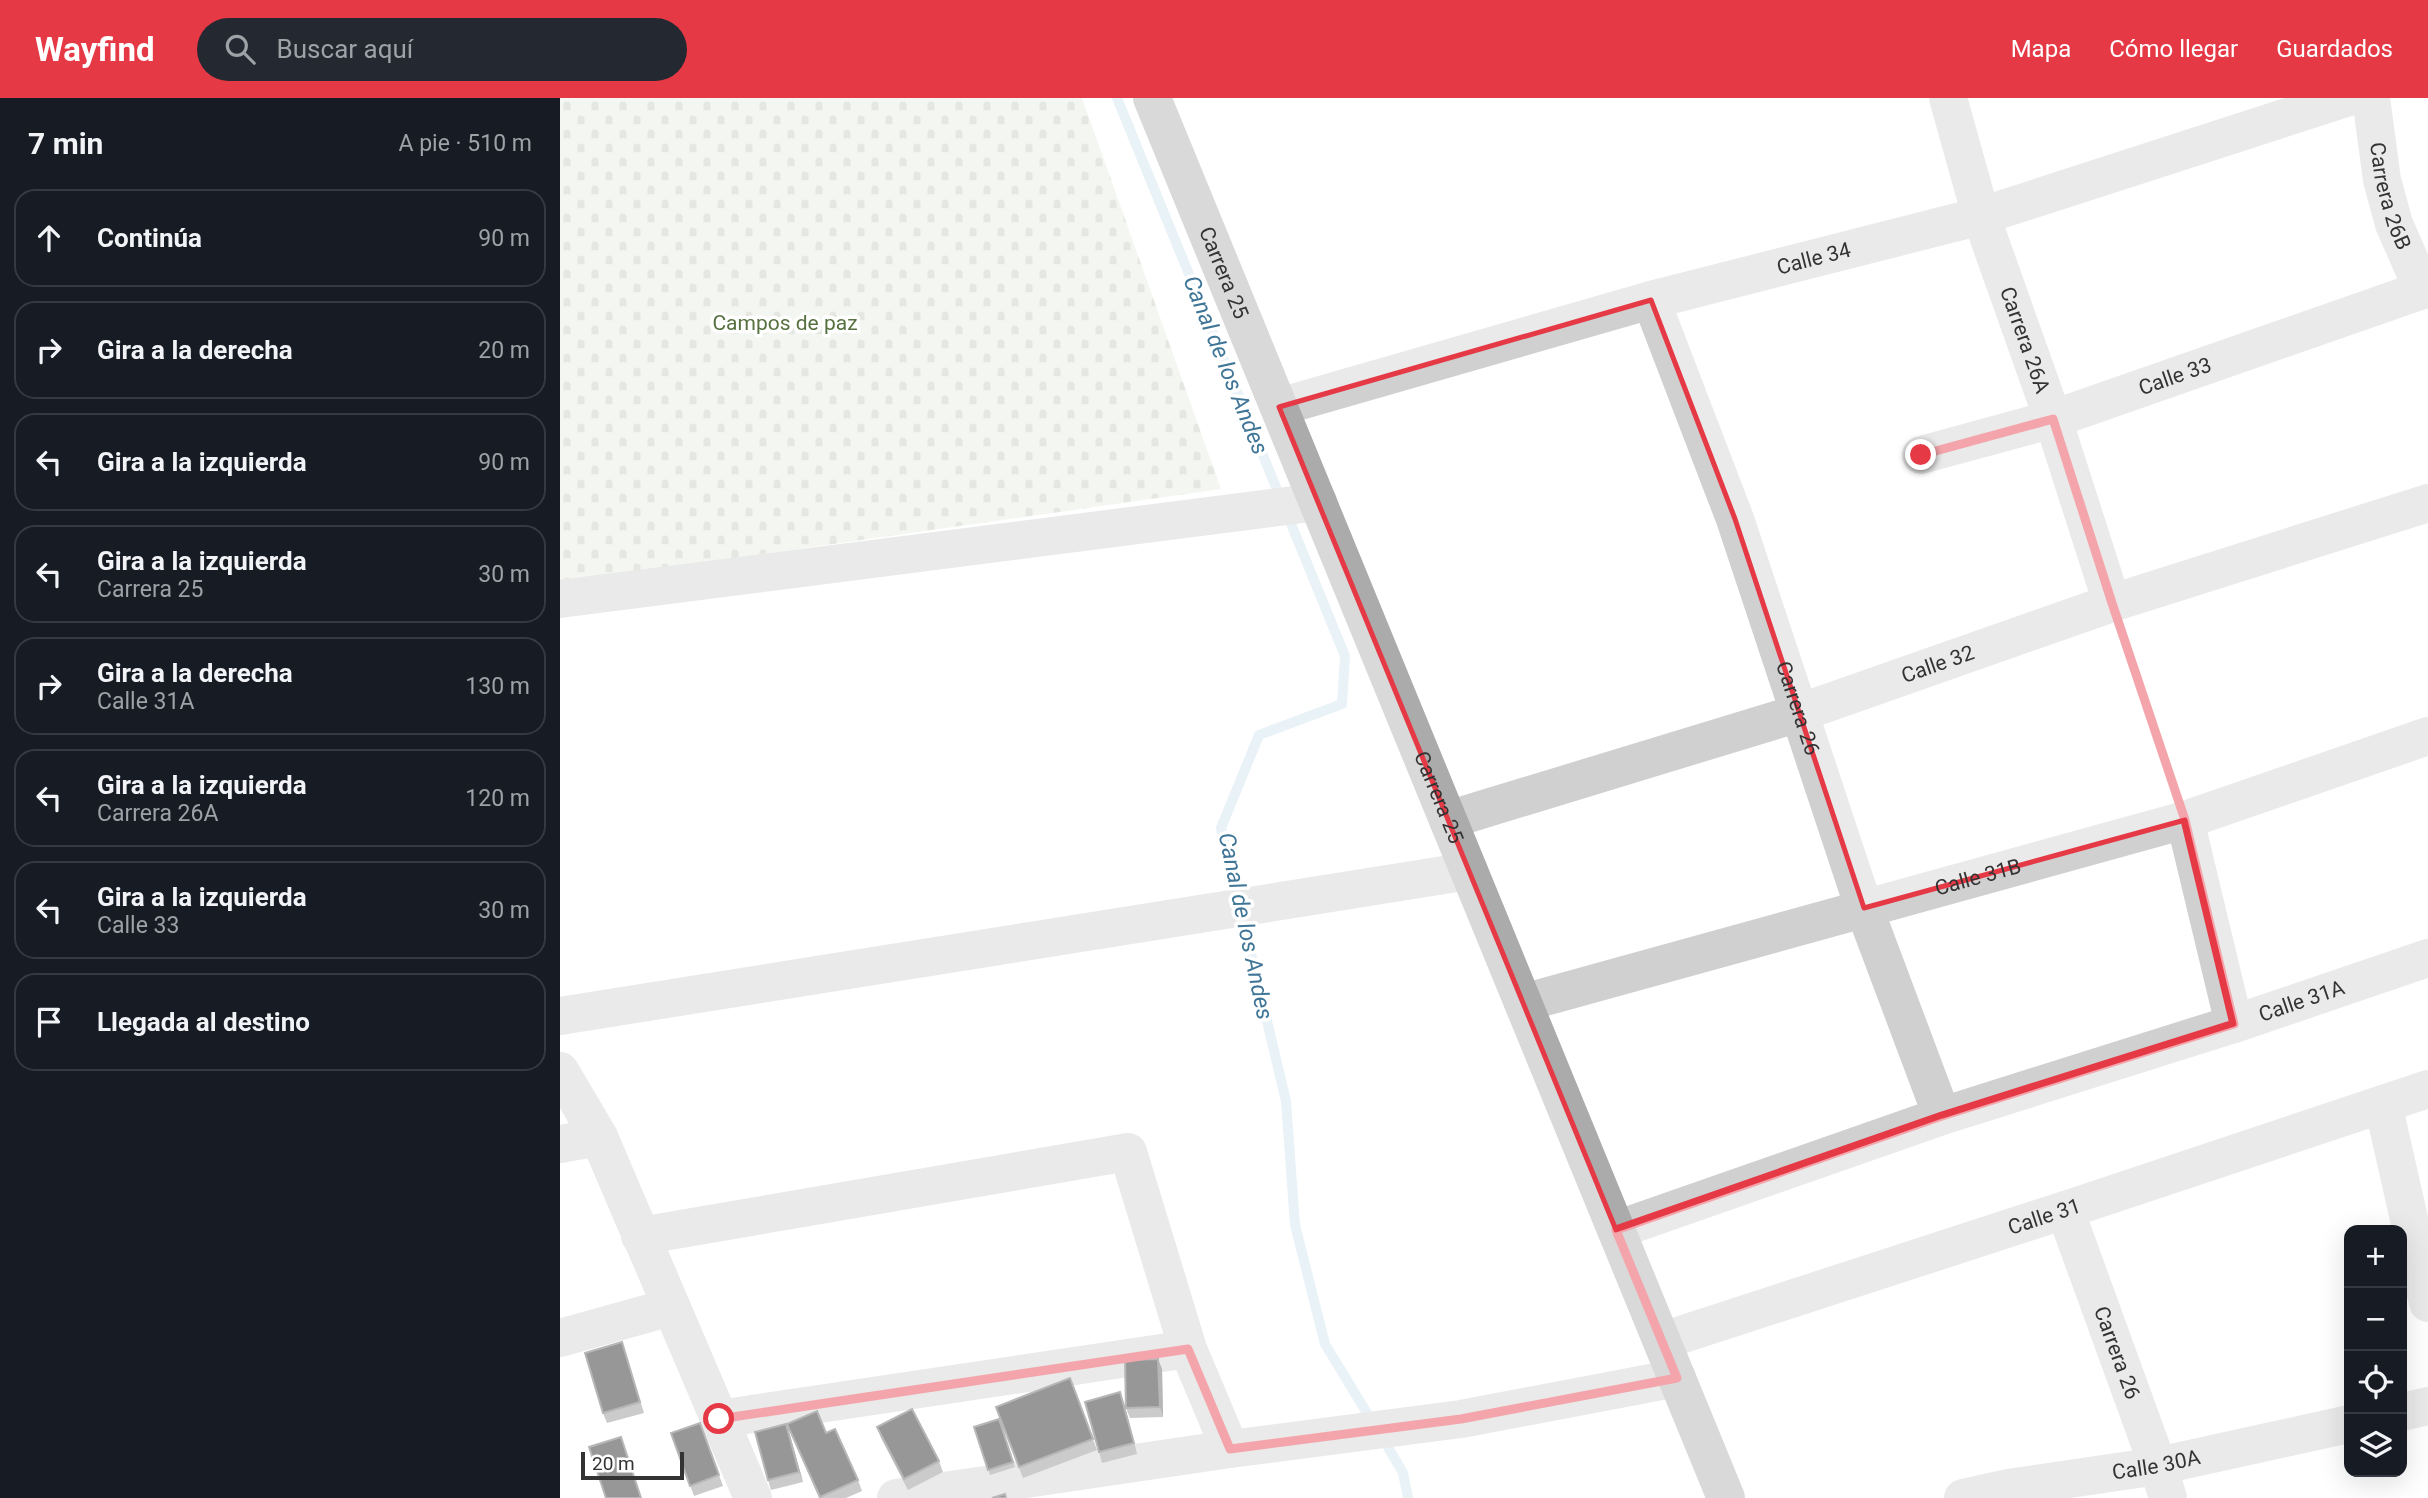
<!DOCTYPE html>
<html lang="es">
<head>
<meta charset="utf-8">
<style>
  :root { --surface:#171b24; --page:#242831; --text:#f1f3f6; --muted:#9ea1a6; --line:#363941; --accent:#e63946 }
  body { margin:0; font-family:Roboto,sans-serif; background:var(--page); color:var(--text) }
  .controls { position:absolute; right:21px; bottom:21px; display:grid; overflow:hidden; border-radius:14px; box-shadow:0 7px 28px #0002 }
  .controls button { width:63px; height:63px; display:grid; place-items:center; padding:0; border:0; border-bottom:2px solid var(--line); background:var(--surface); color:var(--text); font:35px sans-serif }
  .scale { position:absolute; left:21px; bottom:18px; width:103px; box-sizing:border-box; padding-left:7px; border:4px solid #333; border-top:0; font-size:19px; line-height:24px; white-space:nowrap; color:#333; -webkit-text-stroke:5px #fff; paint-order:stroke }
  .stop { position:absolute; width:21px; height:21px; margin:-16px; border:5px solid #e63946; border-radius:50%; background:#fff }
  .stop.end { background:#e63946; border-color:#fff; box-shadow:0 2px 7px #0008 }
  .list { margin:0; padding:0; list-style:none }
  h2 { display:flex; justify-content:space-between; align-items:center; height:91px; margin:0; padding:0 28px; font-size:30px }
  h2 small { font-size:23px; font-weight:400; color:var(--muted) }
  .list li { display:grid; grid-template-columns:46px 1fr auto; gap:21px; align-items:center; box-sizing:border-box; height:98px; margin:0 14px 14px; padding:0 14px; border:2px solid var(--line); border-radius:21px }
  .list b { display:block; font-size:26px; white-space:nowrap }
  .list p { margin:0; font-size:23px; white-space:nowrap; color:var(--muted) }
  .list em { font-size:23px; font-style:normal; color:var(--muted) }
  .icon { flex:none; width:38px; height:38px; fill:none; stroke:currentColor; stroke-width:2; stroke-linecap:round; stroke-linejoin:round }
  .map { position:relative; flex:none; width:1868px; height:1400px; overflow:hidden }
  header { display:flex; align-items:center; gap:42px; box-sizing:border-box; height:98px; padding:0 35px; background:var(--accent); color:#fff }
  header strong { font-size:33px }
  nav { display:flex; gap:38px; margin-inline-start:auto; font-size:24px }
  .search { width:490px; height:63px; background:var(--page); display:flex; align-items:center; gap:18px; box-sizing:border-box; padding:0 24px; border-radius:38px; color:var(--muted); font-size:26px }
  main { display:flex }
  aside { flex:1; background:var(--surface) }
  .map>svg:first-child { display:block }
</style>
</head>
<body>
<header>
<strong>Wayfind</strong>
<div class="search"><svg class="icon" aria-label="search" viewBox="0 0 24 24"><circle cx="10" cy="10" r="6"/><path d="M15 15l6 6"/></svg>Buscar aquí</div>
<nav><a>Mapa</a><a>Cómo llegar</a><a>Guardados</a></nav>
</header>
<main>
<aside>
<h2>7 min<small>A pie · 510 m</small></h2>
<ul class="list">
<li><svg class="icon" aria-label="ahead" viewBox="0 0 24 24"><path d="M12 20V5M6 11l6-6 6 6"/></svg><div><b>Continúa</b></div><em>90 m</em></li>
<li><svg class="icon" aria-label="right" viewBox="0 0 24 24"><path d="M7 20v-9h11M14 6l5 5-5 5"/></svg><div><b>Gira a la derecha</b></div><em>20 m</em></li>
<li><svg class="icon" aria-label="left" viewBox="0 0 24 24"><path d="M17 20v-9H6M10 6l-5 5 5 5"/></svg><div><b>Gira a la izquierda</b></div><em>90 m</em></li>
<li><svg class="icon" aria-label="left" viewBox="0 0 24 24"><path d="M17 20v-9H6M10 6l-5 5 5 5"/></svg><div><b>Gira a la izquierda</b><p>Carrera 25</p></div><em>30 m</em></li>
<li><svg class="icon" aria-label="right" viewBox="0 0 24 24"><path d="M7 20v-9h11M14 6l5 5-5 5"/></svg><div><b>Gira a la derecha</b><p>Calle 31A</p></div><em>130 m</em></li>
<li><svg class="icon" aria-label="left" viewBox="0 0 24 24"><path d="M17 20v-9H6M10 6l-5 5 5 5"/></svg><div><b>Gira a la izquierda</b><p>Carrera 26A</p></div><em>120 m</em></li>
<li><svg class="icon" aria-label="left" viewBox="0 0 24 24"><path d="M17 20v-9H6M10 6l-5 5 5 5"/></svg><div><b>Gira a la izquierda</b><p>Calle 33</p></div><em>30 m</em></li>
<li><svg class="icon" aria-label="arrive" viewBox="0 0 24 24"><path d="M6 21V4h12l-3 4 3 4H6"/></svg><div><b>Llegada al destino</b></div></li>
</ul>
</aside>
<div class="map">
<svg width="1868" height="1400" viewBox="0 0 1868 1400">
  <defs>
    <pattern id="cemetery-stones" width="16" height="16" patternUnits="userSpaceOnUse" patternTransform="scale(1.75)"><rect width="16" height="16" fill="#e6ecdf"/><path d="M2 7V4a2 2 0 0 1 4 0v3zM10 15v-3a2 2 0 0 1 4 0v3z" fill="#c6cbc0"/></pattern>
  </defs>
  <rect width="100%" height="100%" fill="#fff"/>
  <!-- cemetery -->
  <path fill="url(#cemetery-stones)" d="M 0,0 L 522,0 L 661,391 L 0,485 Z"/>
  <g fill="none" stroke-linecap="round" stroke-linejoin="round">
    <!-- stream -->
    <path stroke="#cfe2ee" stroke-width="10" d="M 557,0 L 785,558 L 782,606 L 699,637 L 661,730 L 726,1003 L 735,1127 L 765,1246 L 813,1325
      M 822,1339 L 843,1375 L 848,1400"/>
    <!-- path -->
    <path stroke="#cdcdcd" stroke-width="4.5" stroke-dasharray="3.5 3.5" stroke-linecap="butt" d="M 1563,537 L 1613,688"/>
    <!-- minor -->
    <g stroke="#d0d0d0" stroke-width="38">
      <path id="s1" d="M 1388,0 L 1421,118 L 1493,321 L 1552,505"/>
      <path id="s2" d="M 1811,0 L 1822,82 L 1834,126 L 1863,192"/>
      <path id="s3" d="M 1091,202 L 1175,421 L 1304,810 L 1382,1018"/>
      <path id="s4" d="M 719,309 L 1091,202 L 1421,118 L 1786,0"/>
      <path id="s5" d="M 1361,357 L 1493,321 L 1868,190"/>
      <path d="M 0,501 L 758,404"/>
      <path id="s6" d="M 888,722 L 1239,615 L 1552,505 L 1868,405"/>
      <path d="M 1625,722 L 1674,926"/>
      <path id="s7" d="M 963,905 L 1625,722 L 1868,638"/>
      <path d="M 0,918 L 909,773"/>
      <path d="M 0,973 L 39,1039 L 193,1400"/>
      <path d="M 1823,1006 L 1868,1205"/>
      <path d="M 0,1046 L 39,1039"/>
      <path id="s8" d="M 1505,1112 L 1598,1368 L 1608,1400"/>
      <path id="s9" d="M 1056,1132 L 1382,1018 L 1674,926 L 1868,860"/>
      <path d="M 80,1138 L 568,1054 L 628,1251 L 670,1351"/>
      <path d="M 0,1240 L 111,1209"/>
      <path id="s10" d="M 1102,1243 L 1505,1112 L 1868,991"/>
      <path d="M 1842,1314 L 1868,1308"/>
      <path d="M 159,1321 L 628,1251"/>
      <path d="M 336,1400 L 670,1351 L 901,1321 L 1117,1280"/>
      <path id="s11" d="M 1403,1400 L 1448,1390 L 1598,1368 L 1789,1326"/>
    </g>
    <!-- major -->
    <path stroke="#ababab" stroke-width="38" id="s12" d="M 592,0 L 1166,1400"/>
  </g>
  <!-- wall -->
  <path fill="#8c8c8c" d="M 62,1244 L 84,1315 L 47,1325 L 43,1315 Z
    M 598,1261 L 602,1271 L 603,1319 L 570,1320 L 566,1310 Z
    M 510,1280 L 537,1352 L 463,1380 L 436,1309 Z
    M 564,1305 L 577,1356 L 542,1365 L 539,1354 Z
    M 439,1321 L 455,1369 L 430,1377 L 414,1329 Z
    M 140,1325 L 163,1388 L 134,1398 L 111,1335 Z
    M 226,1326 L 243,1384 L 211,1392 L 208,1382 Z
    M 227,1326 L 266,1335 L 298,1382 L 302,1393 L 286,1400 L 259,1400 Z
    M 317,1329 L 379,1363 L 383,1374 L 348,1392 L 321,1340 Z"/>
  <!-- shaded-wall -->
  <path fill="#5f5f5f" d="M 598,1261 L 602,1271 L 603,1319 L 600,1309 Z
    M 560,1294 L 564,1305 L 577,1356 L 574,1345 Z
    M 226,1326 L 230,1337 L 243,1384 L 239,1374 Z"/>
  <!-- building -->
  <path fill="#1a1a1a" stroke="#5f5f5f" stroke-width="2" d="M 62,1244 L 80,1304 L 43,1315 L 25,1255 Z
    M 598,1261 L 600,1309 L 566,1310 L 565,1262 Z
    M 510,1280 L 533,1341 L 459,1369 L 436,1309 Z
    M 560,1294 L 574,1345 L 539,1354 L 525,1304 Z
    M 352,1311 L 379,1363 L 344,1381 L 317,1329 Z
    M 257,1313 L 266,1335 L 275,1331 L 298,1382 L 260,1399 L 227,1326 Z
    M 439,1321 L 453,1364 L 428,1372 L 414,1329 Z
    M 140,1325 L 159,1377 L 130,1388 L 111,1335 Z
    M 226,1326 L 239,1374 L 208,1382 L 195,1334 Z
    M 61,1339 L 81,1400 L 46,1400 L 29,1349 Z
    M 445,1396 L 446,1400 L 432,1400 Z"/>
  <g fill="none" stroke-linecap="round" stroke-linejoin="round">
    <!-- route -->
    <path stroke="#e63946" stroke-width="9" d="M 159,1321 L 628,1251 L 670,1351 L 901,1321 L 1117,1280 L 1056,1132 L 1382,1018 L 1674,926 L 1625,722 L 1552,505 L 1493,321 L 1361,357"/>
  </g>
  <!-- marked area -->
  <path d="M0 0H1868V1400H0ZM 1091,202 L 1175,421 L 1304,810 L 1625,722 L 1674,926 L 1382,1018 L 1056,1132 L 719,309 Z" fill="#fff" fill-opacity=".55" fill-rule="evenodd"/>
  <path fill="none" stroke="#e63946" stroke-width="5" stroke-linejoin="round" d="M 1091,202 L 1175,421 L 1304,810 L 1625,722 L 1674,926 L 1382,1018 L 1056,1132 L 719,309 Z"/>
  <g text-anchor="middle" stroke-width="7" stroke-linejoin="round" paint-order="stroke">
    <!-- street labels -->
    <g font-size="21" fill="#333" stroke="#fff">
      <text dy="7" stroke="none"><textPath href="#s2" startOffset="100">Carrera 26B</textPath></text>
      <text dy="7" stroke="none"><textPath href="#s4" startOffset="555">Calle 34</textPath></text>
      <text dy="7" stroke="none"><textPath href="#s12" startOffset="189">Carrera 25</textPath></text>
      <text dy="7" stroke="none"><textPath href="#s1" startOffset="254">Carrera 26A</textPath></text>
      <text dy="7" stroke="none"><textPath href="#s5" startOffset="266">Calle 33</textPath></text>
      <text dy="7" stroke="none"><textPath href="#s6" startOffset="514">Calle 32</textPath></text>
      <text dy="7" stroke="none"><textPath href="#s3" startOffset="434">Carrera 26</textPath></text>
      <text dy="7" stroke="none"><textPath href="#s12" startOffset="756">Carrera 25</textPath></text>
      <text dy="7" stroke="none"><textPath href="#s7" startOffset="472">Calle 31B</textPath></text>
      <text dy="7" stroke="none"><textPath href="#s9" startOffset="723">Calle 31A</textPath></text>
      <text dy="7" stroke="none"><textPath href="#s10" startOffset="402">Calle 31</textPath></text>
      <text dy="7" stroke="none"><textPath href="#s8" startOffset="152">Carrera 26</textPath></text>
      <text dy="7" stroke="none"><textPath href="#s11" startOffset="196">Calle 30A</textPath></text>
    </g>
    <!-- park labels -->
    <g font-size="21" fill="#56703f" stroke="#fff">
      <text x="225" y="232">Campos de paz</text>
    </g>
    <!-- water labels -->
    <g font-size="23" font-style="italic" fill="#3f7597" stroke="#fff">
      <text transform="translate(666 267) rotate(68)" y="8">Canal de los Andes</text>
      <text transform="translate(686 828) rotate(78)" y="8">Canal de los Andes</text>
    </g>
  </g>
</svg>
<div class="controls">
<button>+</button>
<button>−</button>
<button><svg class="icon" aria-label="locate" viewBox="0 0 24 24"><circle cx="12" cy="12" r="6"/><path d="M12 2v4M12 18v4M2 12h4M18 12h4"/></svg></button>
<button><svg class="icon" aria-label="layers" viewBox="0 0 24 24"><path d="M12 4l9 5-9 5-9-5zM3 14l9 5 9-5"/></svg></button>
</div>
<div class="scale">20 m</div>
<div class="stop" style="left:159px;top:1321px"></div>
<div class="stop end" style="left:1361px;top:357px"></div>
</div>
</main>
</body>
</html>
